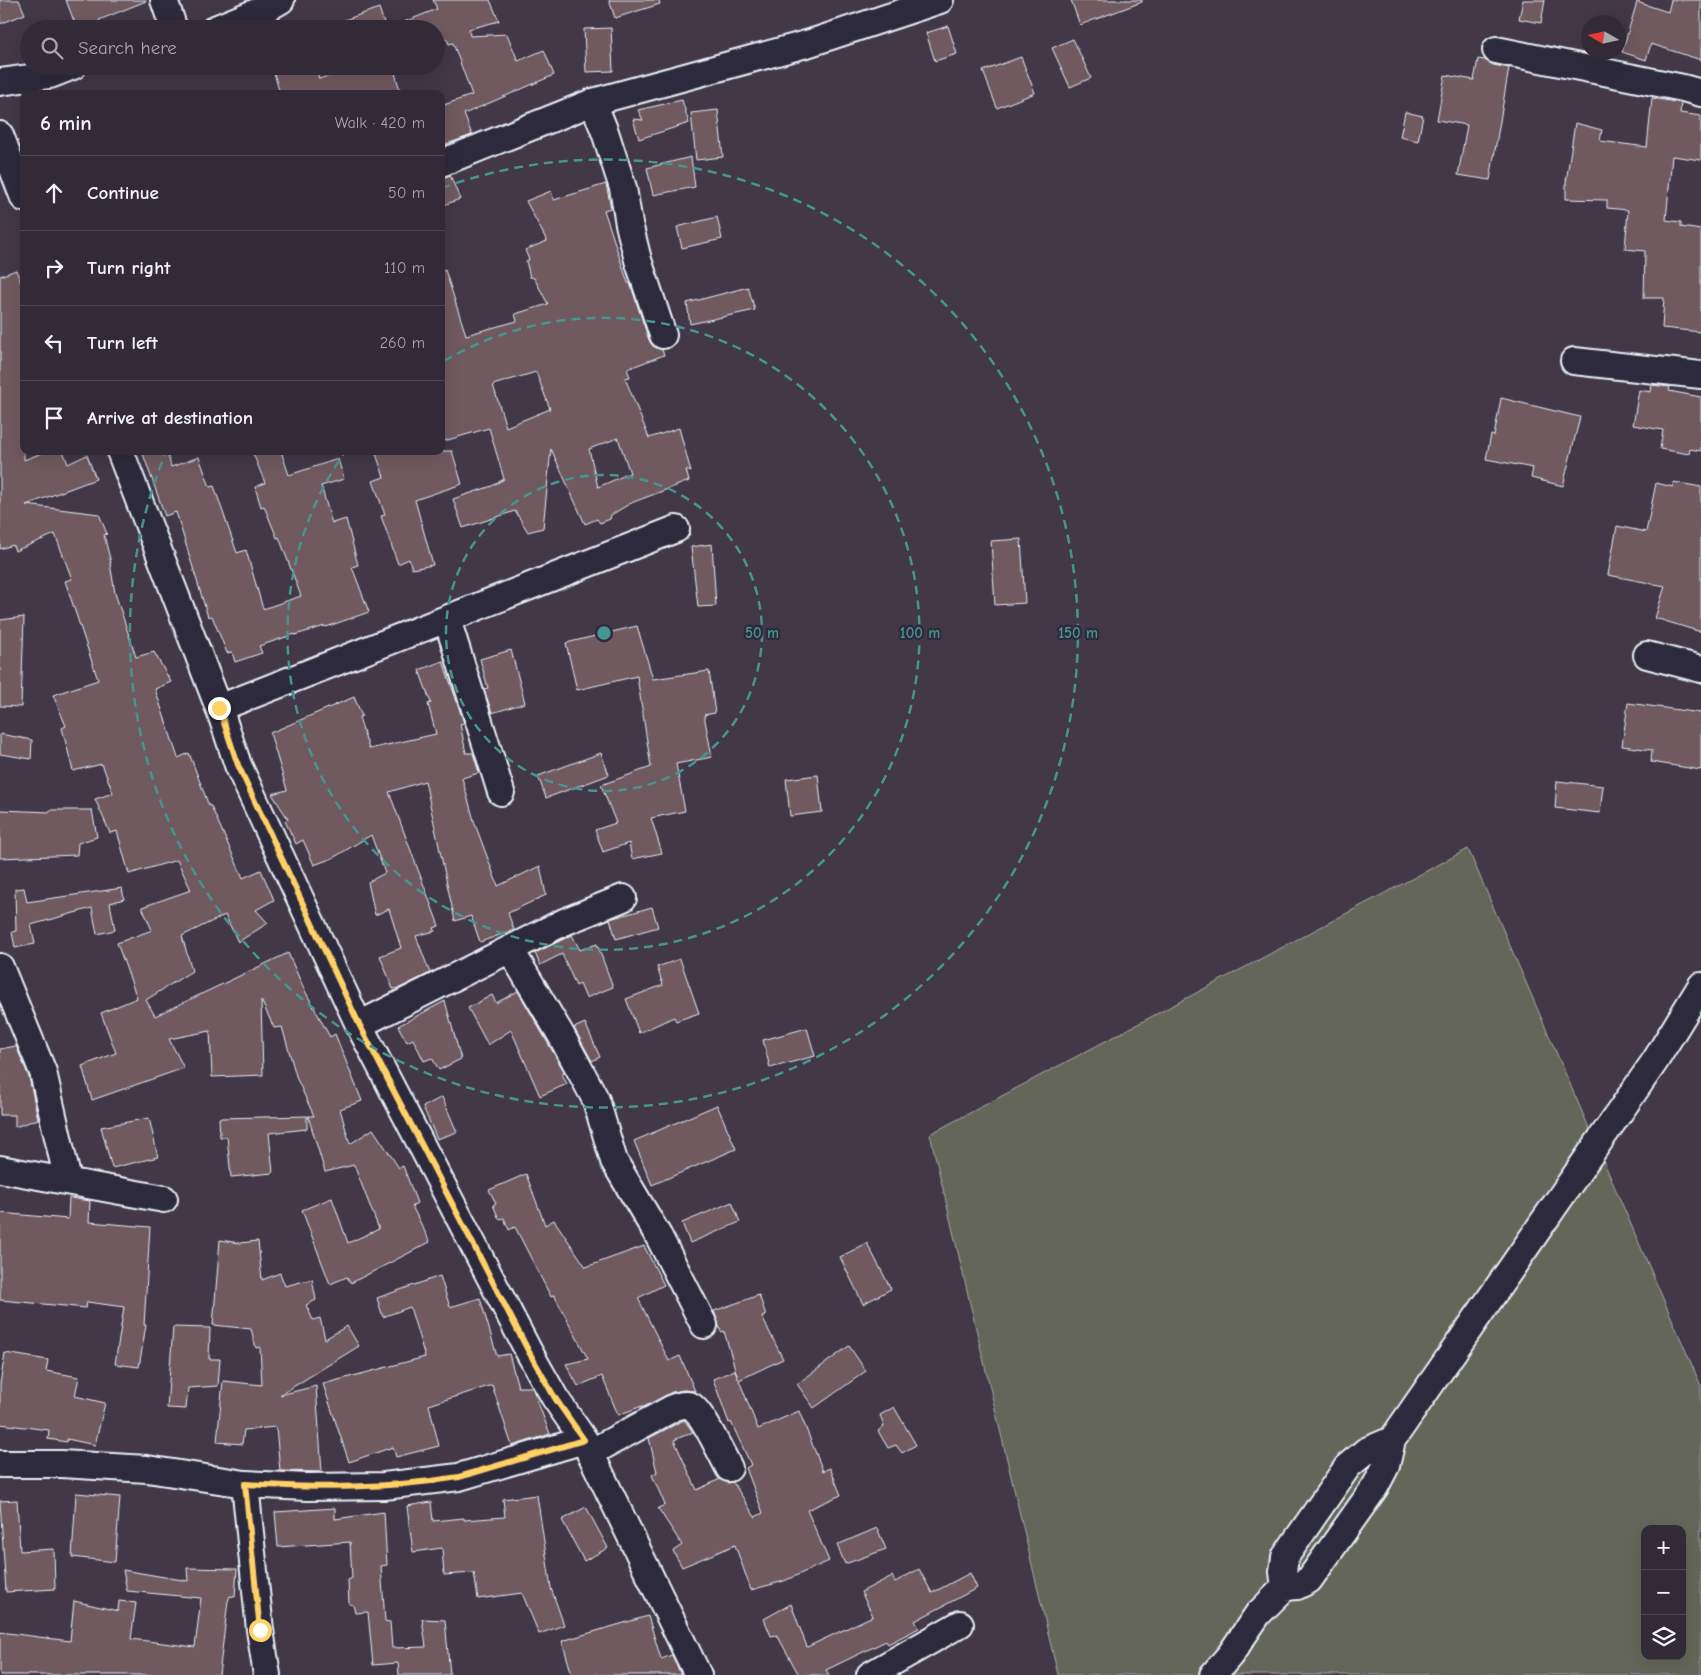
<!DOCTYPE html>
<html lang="en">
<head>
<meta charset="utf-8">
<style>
  :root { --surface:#322a36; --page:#3a323e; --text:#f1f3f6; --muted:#a8a7ad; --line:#4d4651 }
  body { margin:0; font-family:"Comic Neue",sans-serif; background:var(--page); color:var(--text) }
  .controls { position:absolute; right:15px; bottom:15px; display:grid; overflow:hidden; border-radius:10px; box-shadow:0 5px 20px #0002 }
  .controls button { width:45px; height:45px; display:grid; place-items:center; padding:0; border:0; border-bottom:1px solid var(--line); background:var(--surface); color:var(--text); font:25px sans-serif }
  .compass { position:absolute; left:1581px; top:15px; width:45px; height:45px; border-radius:50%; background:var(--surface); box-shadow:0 5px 20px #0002; rotate:279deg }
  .stop { position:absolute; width:15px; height:15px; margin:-11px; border:4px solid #ffd166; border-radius:50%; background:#fff }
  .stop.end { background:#ffd166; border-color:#fff; box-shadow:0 1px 5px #0008 }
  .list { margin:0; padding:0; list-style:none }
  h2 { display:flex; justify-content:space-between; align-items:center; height:65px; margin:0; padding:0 20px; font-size:21px }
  h2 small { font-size:16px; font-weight:400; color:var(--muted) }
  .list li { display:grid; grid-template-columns:32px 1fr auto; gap:15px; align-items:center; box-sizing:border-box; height:75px; padding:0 20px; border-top:1px solid var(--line) }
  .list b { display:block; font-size:19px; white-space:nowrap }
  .list em { font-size:16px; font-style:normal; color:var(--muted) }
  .icon { flex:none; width:28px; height:28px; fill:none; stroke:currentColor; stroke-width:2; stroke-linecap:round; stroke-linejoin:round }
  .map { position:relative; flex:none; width:1701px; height:1675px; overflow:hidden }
  .search { position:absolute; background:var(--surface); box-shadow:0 5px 20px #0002; left:20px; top:20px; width:425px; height:55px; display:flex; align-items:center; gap:12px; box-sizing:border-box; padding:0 18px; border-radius:28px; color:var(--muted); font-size:19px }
  .panel { position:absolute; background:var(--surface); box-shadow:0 5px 20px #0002; left:20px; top:90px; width:425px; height:365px; border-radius:10px }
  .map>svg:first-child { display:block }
</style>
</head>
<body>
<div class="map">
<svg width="1701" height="1675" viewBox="0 0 1701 1675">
  <rect width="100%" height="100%" fill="#423848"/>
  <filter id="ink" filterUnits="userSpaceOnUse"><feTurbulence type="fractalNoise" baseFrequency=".02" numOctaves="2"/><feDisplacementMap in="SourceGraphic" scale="10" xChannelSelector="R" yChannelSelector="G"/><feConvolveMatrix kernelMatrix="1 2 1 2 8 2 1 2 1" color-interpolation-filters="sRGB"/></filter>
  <g filter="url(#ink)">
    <!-- green -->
    <path fill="#646658" stroke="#a6aca8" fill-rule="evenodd" d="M 1468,849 L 1701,1386 L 1701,1675 L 1058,1675 L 930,1134 ZM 1645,1529 L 1682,1529 L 1682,1656 L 1645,1656 Z"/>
    <!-- building -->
    <path fill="#705a60" stroke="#e8f1f8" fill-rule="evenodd" d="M 0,0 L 19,0 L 25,14 L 0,24 Z
      M 66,0 L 146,0 L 146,1 L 99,20 L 103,29 L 77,29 Z
      M 433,0 L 490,0 L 499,21 L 469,29 L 470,36 L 507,34 L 518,61 L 544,50 L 554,75 L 464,114 L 472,135 L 441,146 L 441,106 L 472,95 L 453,43 L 449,44 L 447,39 L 436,43 L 436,29 L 389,28 L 437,9 Z
      M 609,0 L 659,0 L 660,4 L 615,18 Z
      M 1071,0 L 1142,0 L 1142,2 L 1080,25 Z
      M 1523,0 L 1545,0 L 1541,23 L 1519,19 Z
      M 1671,0 L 1701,0 L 1701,60 L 1651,44 L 1646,60 L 1622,52 L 1637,2 L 1668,12 Z
      M 379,8 L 386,29 L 327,29 L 327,26 Z
      M 948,26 L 957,54 L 935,61 L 926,33 Z
      M 611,28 L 613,71 L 586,72 L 584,29 Z
      M 1073,39 L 1091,78 L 1070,87 L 1052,48 Z
      M 1021,57 L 1035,93 L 997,108 L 983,71 Z
      M 1478,59 L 1485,60 L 1493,65 L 1509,68 L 1490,180 L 1458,175 L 1467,125 L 1437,120 L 1445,75 L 1474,80 Z
      M 272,66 L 316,66 L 319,79 L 359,66 L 393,66 L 401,94 L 280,94 Z
      M 1652,98 L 1681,103 L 1680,113 L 1701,116 L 1701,160 L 1672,156 L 1666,220 L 1681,222 L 1681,227 L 1701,230 L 1701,332 L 1662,328 L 1664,298 L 1644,298 L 1645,251 L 1625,249 L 1628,210 L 1607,208 L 1607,200 L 1566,199 L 1566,182 L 1575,123 L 1602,130 L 1600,141 L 1647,147 Z
      M 682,100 L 689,123 L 639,139 L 633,119 L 643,120 L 638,110 Z
      M 718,110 L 723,157 L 696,160 L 691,113 Z
      M 1405,112 L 1423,116 L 1418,141 L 1400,137 Z
      M 691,157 L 695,187 L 653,195 L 647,168 Z
      M 450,175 L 460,199 L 441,206 L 441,178 Z
      M 606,184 L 611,208 L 604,210 L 628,283 L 630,283 L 649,340 L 653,346 L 662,350 L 664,355 L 627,369 L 630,377 L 625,378 L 649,438 L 679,428 L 691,472 L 686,470 L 689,481 L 631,503 L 611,515 L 610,519 L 600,523 L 597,519 L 585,524 L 551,449 L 543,528 L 528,532 L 515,511 L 463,528 L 453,499 L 492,486 L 504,479 L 489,428 L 441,442 L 441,271 L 445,270 L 466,335 L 517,321 L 515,314 L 548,304 L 534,278 L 530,277 L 526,261 L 529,260 L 525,250 L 547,241 L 526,201 L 551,191 L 554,200 ZM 536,372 L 550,409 L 506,427 L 493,385 ZM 618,438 L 630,473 L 598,487 L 589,449 Z
      M 717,217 L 722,239 L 682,248 L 677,227 Z
      M 16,270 L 24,291 L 24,460 L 47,451 L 63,451 L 68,464 L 87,455 L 96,479 L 26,505 L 99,514 L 107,534 L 104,535 L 111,563 L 110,563 L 115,593 L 136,657 L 154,652 L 171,682 L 155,689 L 178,758 L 189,753 L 209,806 L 211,806 L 243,878 L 261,870 L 274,900 L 256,910 L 268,923 L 238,942 L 225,915 L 182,936 L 192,971 L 146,1000 L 155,1016 L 288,953 L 304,989 L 330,1037 L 335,1034 L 362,1101 L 340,1109 L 350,1144 L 373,1129 L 399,1168 L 403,1166 L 417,1203 L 412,1206 L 430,1242 L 351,1283 L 347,1277 L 330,1284 L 302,1210 L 332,1198 L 348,1243 L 379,1229 L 354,1165 L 325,1172 L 308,1116 L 314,1116 L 297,1079 L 282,1027 L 274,1028 L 261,1000 L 263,1075 L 212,1077 L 210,1031 L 169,1039 L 184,1068 L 92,1100 L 82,1066 L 116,1053 L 101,1013 L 137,998 L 117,943 L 152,930 L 142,907 L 191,890 L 177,860 L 129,874 L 117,831 L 110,833 L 95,799 L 113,793 L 102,764 L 73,771 L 62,728 L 66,726 L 53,695 L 98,680 L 65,581 L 72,579 L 55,534 L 15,551 L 13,545 L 0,549 L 0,276 Z
      M 748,287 L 755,310 L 690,324 L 687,303 Z
      M 1652,385 L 1670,387 L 1669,391 L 1701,397 L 1701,451 L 1690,449 L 1689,454 L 1660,449 L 1663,430 L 1633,425 L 1639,390 L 1651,392 Z
      M 1501,398 L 1580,417 L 1563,486 L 1531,478 L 1533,468 L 1486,459 L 1491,435 L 1494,436 Z
      M 142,451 L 167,451 L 171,467 L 199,457 L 210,487 L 214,486 L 237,553 L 246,550 L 263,609 L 301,596 L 279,537 L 277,538 L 264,506 L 261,507 L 255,487 L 265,483 L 252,451 L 281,451 L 289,475 L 338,459 L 344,479 L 321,486 L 332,523 L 346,519 L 358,565 L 352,567 L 369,612 L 326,627 L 325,626 L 295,635 L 295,634 L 259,646 L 262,653 L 235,662 L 232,652 L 227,653 L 212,616 L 208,617 L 176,512 L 165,516 Z
      M 375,451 L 452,451 L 462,484 L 415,500 L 433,565 L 412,569 L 409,559 L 398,564 L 381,516 L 385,515 L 373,481 L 384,477 Z
      M 1674,482 L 1701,487 L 1701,632 L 1655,618 L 1665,586 L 1608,575 L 1617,526 L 1646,532 L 1656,483 L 1673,487 Z
      M 1021,539 L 1025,603 L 995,605 L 991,541 Z
      M 712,544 L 716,606 L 698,607 L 691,547 Z
      M 24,617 L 21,707 L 0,706 L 0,620 Z
      M 637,626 L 653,679 L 709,671 L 715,713 L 704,715 L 712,757 L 676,764 L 685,811 L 651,818 L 662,853 L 632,859 L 629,843 L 603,852 L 595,830 L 616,823 L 601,785 L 651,767 L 637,676 L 577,690 L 566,643 Z
      M 511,650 L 525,703 L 492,713 L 484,689 L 488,688 L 480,659 Z
      M 443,661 L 464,723 L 460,724 L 466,753 L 473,753 L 479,773 L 462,778 L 475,824 L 498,886 L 540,866 L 546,895 L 508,913 L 514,930 L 480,942 L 471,916 L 455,921 L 425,781 L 389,792 L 439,926 L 434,928 L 435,931 L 416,936 L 430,973 L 400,988 L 393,989 L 380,956 L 401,948 L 389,909 L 375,915 L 368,882 L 385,873 L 371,835 L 333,858 L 314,865 L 303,840 L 296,844 L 285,821 L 288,819 L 272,794 L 287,790 L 270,733 L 354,697 L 362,716 L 359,717 L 369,749 L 436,734 L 428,704 L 431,703 L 419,670 Z
      M 1628,703 L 1701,713 L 1701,770 L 1651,762 L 1652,750 L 1622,746 Z
      M 0,734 L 32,740 L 31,759 L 0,754 Z
      M 601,753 L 609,775 L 546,798 L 538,776 Z
      M 818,775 L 822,812 L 790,816 L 786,779 Z
      M 1557,781 L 1603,786 L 1600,813 L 1555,808 Z
      M 0,810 L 50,812 L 50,810 L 92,810 L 97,837 L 78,843 L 77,855 L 0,858 Z
      M 24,888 L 27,902 L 122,888 L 124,899 L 110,903 L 115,930 L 97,934 L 92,908 L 31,925 L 35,944 L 15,948 L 12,932 L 16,931 L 15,889 Z
      M 652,907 L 658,927 L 616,939 L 610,919 Z
      M 572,935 L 580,950 L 597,944 L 613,987 L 586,998 L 580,984 L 576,986 L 562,954 L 540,965 L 535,953 Z
      M 680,959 L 699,1013 L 676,1021 L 674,1017 L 639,1033 L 626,999 L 663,985 L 657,967 Z
      M 518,991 L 565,1073 L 562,1074 L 567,1084 L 540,1096 L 511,1030 L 488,1045 L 468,1008 L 492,995 L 496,1003 Z
      M 445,1001 L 461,1059 L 439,1070 L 432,1058 L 424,1061 L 413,1039 L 407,1042 L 398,1026 Z
      M 585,1023 L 600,1057 L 592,1061 L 574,1028 Z
      M 807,1028 L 815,1056 L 770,1068 L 763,1040 Z
      M 16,1046 L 29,1077 L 38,1119 L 15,1127 L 15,1115 L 0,1115 L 0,1049 Z
      M 442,1097 L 457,1132 L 437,1139 L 423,1107 Z
      M 717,1105 L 736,1149 L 652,1185 L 634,1141 Z
      M 307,1116 L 307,1129 L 269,1133 L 273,1173 L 231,1177 L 227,1137 L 220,1137 L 219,1118 Z
      M 149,1118 L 158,1157 L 112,1168 L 101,1127 Z
      M 526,1174 L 545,1225 L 554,1220 L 586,1267 L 644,1246 L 664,1285 L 638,1298 L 669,1361 L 680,1356 L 695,1391 L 683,1390 L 672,1392 L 642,1408 L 642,1406 L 618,1415 L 602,1376 L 578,1386 L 566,1364 L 588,1359 L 554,1295 L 551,1297 L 515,1227 L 509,1230 L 504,1218 L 499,1219 L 493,1205 L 496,1203 L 489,1190 Z
      M 69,1198 L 90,1201 L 89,1222 L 150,1227 L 144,1325 L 146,1325 L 139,1367 L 115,1364 L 124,1307 L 87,1302 L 86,1308 L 0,1300 L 0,1213 L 68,1219 Z
      M 732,1202 L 740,1222 L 690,1243 L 682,1223 Z
      M 220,1240 L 240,1243 L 258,1241 L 262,1280 L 280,1273 L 285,1286 L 312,1279 L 316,1300 L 306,1305 L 313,1320 L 320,1318 L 325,1339 L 347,1326 L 359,1346 L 280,1395 L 316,1386 L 322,1472 L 280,1471 L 276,1427 L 244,1430 L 242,1444 L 217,1442 L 223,1381 L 262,1385 L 260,1347 L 256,1348 L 251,1329 L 213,1325 Z
      M 867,1243 L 891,1289 L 863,1304 L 840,1257 Z
      M 440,1276 L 450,1307 L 480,1298 L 497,1356 L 509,1354 L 518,1387 L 532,1387 L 550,1434 L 512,1446 L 492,1385 L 429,1405 L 439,1446 L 396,1457 L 393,1447 L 349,1462 L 323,1384 L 425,1357 L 410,1307 L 383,1317 L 377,1298 Z
      M 759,1295 L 766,1315 L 762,1317 L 783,1359 L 739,1380 L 758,1429 L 799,1411 L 823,1471 L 830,1468 L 841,1495 L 807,1510 L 829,1561 L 784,1581 L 751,1590 L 735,1545 L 682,1567 L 673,1551 L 682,1545 L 658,1508 L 665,1505 L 652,1475 L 657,1472 L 649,1438 L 684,1420 L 693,1432 L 674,1440 L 697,1490 L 720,1479 L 728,1483 L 733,1482 L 755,1517 L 763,1513 L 746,1468 L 751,1465 L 731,1422 L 729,1423 L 713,1379 L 735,1370 L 738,1379 L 724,1331 L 721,1332 L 714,1311 Z
      M 173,1327 L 210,1328 L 209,1359 L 220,1359 L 218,1386 L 188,1388 L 186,1409 L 167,1408 Z
      M 849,1346 L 866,1371 L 814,1408 L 797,1384 Z
      M 5,1353 L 48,1360 L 46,1371 L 79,1377 L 75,1396 L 105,1403 L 95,1445 L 67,1439 L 67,1442 L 48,1439 L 49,1430 L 0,1424 L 0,1384 Z
      M 894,1407 L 916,1445 L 902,1453 L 896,1445 L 888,1448 L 878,1431 L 884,1426 L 880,1415 Z
      M 76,1493 L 120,1497 L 115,1562 L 72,1557 Z
      M 537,1495 L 551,1588 L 564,1625 L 539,1634 L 522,1593 L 478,1599 L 474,1573 L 444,1575 L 442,1548 L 413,1552 L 407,1506 L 431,1502 L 433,1521 L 464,1518 L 464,1520 L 505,1517 L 503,1499 Z
      M 17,1500 L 20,1551 L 54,1549 L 55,1589 L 6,1592 L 0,1501 Z
      M 586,1507 L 608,1548 L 584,1561 L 562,1520 Z
      M 335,1508 L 335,1519 L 384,1512 L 387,1565 L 381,1566 L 385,1621 L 390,1622 L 392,1648 L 426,1647 L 422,1619 L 445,1620 L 450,1675 L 399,1675 L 398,1663 L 373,1665 L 368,1612 L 355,1613 L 353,1605 L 349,1604 L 348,1580 L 352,1578 L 350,1542 L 278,1547 L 275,1512 Z
      M 877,1528 L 886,1549 L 845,1564 L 837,1545 Z
      M 187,1568 L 237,1569 L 235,1597 L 230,1596 L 228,1601 L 219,1675 L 0,1675 L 0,1632 L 70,1641 L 74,1601 L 118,1611 L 119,1601 L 136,1603 L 131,1639 L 195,1647 L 201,1598 L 127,1591 L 123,1570 L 188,1581 Z
      M 919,1569 L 932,1593 L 970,1573 L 977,1588 L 915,1621 L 919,1628 L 888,1644 L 886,1641 L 826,1670 L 829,1675 L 799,1675 L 777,1635 L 771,1636 L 764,1619 L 791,1604 L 807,1647 L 873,1616 L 861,1592 L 892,1576 L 895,1582 Z
      M 648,1616 L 661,1659 L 672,1655 L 681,1675 L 572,1675 L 562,1641 Z"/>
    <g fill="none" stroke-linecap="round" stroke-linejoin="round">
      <defs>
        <path id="minor" d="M 164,0 L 174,29
          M 215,29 L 269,7 L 281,0
          M 1496,50 L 1683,88 L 1701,93
          M 0,82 L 50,75 L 73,66
          M 593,102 L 810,43 L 940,0
          M 0,135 L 24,198
          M 441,163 L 593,102 L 605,132 L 623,188 L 629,224 L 638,260 L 663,335
          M 1574,361 L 1701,375
          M 120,451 L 219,708 L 238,765 L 359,1025 L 529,1352 L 555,1398 L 584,1440 L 698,1675
          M 447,619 L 501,792
          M 1647,655 L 1701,669
          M 219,708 L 676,529
          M 510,949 L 561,1035 L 596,1100 L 614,1161 L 659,1237 L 704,1325
          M 0,967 L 43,1072 L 68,1181
          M 359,1025 L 564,922 L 623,898
          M 0,1169 L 164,1199
          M 590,1453 L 675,1407 C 681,1406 685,1403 691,1406 C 702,1412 722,1455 729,1468
          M 0,1464 L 61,1464 L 147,1469 L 245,1484 L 307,1487 L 384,1486 L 459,1477 L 584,1440
          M 245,1484 L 260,1630 L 267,1675
          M 1285,1587 L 1297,1586 L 1309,1580 L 1375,1487 L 1386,1466 L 1392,1440 L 1655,1061 L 1701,986
          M 1285,1587 L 1283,1572 L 1285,1557 L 1348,1466 L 1366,1451 L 1392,1440
          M 870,1675 L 960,1624
          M 1213,1675 L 1230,1655 L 1258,1614 L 1285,1587"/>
      </defs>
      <!-- minor casing -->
      <use href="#minor" stroke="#e8f1f8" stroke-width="30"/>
      <!-- minor -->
      <use href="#minor" stroke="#2f2a3d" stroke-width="26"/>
    </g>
  </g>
  <g fill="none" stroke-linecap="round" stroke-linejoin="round" filter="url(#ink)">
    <!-- route -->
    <path stroke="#ffd166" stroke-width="6" d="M 219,708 L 238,765 L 359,1024 L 529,1352 L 555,1398 L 584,1440 L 459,1477 C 386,1489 319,1488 245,1484 L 260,1630"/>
  </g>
  <!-- distance rings -->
  <g fill="none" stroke="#459590" stroke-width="2.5" stroke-dasharray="9 6">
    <circle cx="604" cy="633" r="158"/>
    <path d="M444 361A316 316 0 1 1 345 452"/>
    <path d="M442 188A474 474 0 1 1 166 452"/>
  </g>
  <circle cx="604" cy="633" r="8" fill="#459590" stroke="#2f2a3d" stroke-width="2.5"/>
  <g font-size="15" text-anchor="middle" font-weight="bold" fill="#459590" stroke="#2f2a3d" stroke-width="4.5" stroke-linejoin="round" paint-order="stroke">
    <text x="762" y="638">50 m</text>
    <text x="920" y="638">100 m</text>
    <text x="1078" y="638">150 m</text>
  </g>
</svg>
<div class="controls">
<button>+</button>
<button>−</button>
<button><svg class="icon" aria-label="layers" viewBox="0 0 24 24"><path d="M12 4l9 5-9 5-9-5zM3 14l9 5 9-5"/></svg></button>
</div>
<svg class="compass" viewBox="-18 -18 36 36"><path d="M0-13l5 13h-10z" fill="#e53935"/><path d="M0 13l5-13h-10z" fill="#a8a7ad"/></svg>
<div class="stop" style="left:260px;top:1630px"></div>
<div class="stop end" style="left:219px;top:708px"></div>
<div class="search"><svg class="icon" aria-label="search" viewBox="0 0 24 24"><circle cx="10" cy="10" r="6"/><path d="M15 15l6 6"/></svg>Search here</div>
<section class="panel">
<h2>6 min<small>Walk · 420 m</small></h2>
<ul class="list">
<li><svg class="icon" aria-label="ahead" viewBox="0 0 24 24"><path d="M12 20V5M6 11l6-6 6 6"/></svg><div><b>Continue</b></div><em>50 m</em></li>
<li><svg class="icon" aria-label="right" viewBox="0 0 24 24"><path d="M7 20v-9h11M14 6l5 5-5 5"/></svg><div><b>Turn right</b></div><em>110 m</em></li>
<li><svg class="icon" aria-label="left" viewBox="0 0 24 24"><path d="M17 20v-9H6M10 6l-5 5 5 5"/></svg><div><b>Turn left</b></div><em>260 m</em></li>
<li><svg class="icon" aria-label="arrive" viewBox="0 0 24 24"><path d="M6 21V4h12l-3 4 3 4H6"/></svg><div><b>Arrive at destination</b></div></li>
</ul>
</section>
</div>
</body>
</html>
